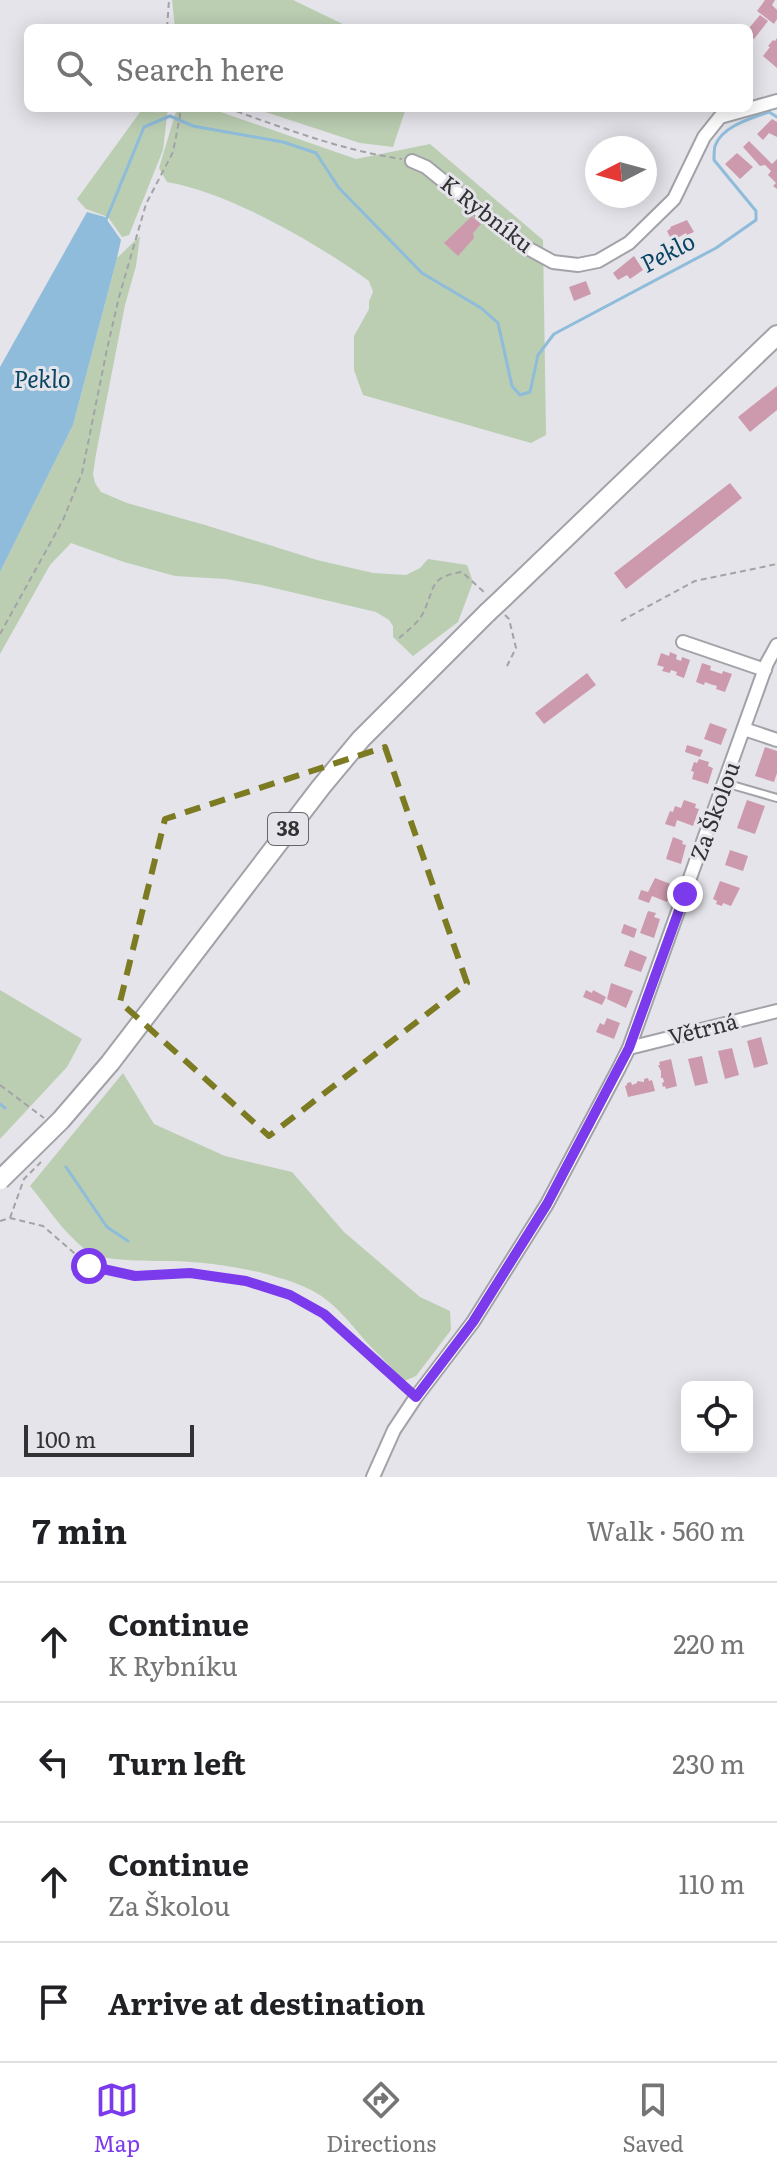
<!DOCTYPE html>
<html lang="en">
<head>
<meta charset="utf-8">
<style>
  :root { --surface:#fff; --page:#f6f6f6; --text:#202124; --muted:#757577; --line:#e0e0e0; --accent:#7c3aed }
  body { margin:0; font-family:Literata,serif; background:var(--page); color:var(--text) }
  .controls { position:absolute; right:24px; bottom:24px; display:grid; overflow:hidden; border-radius:12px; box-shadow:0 4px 20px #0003 }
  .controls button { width:72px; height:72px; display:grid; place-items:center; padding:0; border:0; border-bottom:2px solid var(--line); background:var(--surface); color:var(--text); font:40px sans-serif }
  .compass { position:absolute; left:585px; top:136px; width:72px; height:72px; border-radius:50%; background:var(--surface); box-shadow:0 4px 20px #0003; rotate:264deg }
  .scale { position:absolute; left:24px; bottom:20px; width:170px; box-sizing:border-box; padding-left:8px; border:4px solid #323234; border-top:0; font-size:22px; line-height:28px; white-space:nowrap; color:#323234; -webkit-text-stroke:6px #e4e4ea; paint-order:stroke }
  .stop { position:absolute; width:24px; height:24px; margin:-18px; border:6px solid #7c3aed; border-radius:50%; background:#fff }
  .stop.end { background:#7c3aed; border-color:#fff; box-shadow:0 2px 8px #0008 }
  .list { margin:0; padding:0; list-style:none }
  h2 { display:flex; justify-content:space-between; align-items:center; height:104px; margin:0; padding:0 32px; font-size:34px }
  h2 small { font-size:26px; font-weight:400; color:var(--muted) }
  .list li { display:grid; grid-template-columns:52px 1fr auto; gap:24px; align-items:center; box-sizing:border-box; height:120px; padding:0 32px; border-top:2px solid var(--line) }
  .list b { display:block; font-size:30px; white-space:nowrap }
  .list p { margin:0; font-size:26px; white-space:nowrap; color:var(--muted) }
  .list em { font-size:26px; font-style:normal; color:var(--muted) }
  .icon { flex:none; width:44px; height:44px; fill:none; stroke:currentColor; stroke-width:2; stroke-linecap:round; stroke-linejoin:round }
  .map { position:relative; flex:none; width:777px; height:1477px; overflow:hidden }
  .search { position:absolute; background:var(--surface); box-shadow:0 4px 20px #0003; left:24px; right:24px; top:24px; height:88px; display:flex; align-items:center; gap:20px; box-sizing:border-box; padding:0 28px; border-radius:12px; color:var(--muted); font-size:30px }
  .sheet { height:584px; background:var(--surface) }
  nav { display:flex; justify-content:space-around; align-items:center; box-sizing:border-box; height:112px; border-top:2px solid var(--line); background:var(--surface); font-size:22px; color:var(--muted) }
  nav a { display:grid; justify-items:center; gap:4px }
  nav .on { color:var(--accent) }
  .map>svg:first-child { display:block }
</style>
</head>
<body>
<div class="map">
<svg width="777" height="1477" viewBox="0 0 777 1477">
  <rect width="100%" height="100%" fill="#e4e4ea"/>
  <!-- green -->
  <path fill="#bbceb2" d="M 172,0 L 293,0 L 351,28 L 175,28 Z
    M 143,108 L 168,108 L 163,150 L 129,235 L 122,237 L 108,217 L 86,209 L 77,199 Z
    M 177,108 L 209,108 L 356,159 L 430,144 L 543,240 L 546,435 L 531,443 L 363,395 L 354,370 L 354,336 L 369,309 L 369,301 L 373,292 L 369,281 C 317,243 230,193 167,182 L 159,168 Z
    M 253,108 L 406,108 L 393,147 L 360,143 Z
    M 140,236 L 136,266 L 125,305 L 96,454 L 93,474 L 95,483 L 101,492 L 127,503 L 205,525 L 317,560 L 373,573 L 406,575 L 420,568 L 428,559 L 467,565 L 473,582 L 458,622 L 413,656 L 393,637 L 393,626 L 389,620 L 376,612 L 261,585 L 226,579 L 175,576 L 124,562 L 71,543 L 50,565 L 0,654 L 0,572 L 73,425 L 117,258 Z
    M 0,990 L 82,1039 L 67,1067 L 0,1139 Z
    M 123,1073 L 154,1124 L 225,1156 L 292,1172 L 344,1232 L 420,1297 L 450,1311 L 451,1330 L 416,1376 L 402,1382 C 393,1368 382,1358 370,1346 C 353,1327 336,1303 313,1291 C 273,1271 215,1262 171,1261 C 154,1261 105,1261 92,1254 C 67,1238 49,1209 30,1186 Z"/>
  <!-- water -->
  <path fill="#8ebcda" d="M 87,212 L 105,217 L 121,240 L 117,258 L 73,425 L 0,572 L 0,367 Z"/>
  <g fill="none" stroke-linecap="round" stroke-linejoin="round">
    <!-- stream -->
    <path stroke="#8ebcda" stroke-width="3" d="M 106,220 L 144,127 L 170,116 L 193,126 L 283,142 L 316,153 L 339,188 L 422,273 L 481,308 L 498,323 L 512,386 L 520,395 L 530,392 L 538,355 L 554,334 L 716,248 L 756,220 L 756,211 L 714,160 C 714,155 714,151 715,146 C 722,126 752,118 769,112 L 777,117
      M 0,1104 L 5,1108
      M 66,1167 L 107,1227 L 128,1241"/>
  </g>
  <!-- building -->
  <path fill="#cd9aad" d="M 765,0 L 775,0 L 772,5 L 777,10 L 777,19 L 774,24 L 757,11 Z
    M 760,15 L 768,21 L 754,39 L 749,35 L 749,28 Z
    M 777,38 L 777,68 L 763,56 L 770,47 L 768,46 L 773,40 L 775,41 Z
    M 772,119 L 777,122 L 777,137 L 769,133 L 763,140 L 757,134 Z
    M 749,141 L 772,164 L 777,159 L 777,189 L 773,186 L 776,183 L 768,175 L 771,171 L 765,165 L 760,166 L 743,147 Z
    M 737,153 L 753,167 L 740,179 L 725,164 Z
    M 472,216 L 481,224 L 473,233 L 474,238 L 458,256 L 444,243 Z
    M 687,220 L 694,232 L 687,235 L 686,233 L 672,241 L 667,231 L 671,228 L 670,227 Z
    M 634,256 L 643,270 L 630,279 L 627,275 L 618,280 L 613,273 Z
    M 586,281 L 591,294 L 574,301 L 569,287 Z
    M 777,386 L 777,410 L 750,432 L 738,417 Z
    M 730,483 L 742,498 L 626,589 L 614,573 Z
    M 670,652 L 677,655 L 676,659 L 681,661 L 682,657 L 690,660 L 684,678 L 676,675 L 677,672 L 671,670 L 670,673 L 662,671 L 664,667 L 657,665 L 661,653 L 669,656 Z
    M 702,663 L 711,666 L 710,670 L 722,674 L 723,671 L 732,674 L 725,692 L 716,689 L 717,686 L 710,684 L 705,682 L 704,685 L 696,682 Z
    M 587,673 L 596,685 L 544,724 L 535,713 Z
    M 710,723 L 727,729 L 721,745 L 704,739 Z
    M 687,745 L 703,750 L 700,757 L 685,752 Z
    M 765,747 L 777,751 L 777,773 L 774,782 L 755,776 Z
    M 699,759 L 709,762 L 708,766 L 713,768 L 708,784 L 692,779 L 694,772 L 691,771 L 694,762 L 697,763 Z
    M 684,800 L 696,804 L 695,808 L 699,809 L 693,826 L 677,820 L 675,827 L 665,824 L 670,811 L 673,812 L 675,806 L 681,808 Z
    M 747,800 L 765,806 L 755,834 L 737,828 Z
    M 673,837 L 683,841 L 682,844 L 686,845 L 681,864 L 666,859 Z
    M 730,850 L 748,856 L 743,871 L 725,865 Z
    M 655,878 L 673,885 L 667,902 L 652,896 L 649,903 L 638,899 L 641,890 L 648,892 Z
    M 720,881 L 740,888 L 731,906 L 723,903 L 722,906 L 716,904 L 717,901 L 713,899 Z
    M 648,911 L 656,913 L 654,917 L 660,919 L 654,938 L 640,933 Z
    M 624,924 L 637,929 L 634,938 L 621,933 Z
    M 630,950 L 647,957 L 641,972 L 624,966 Z
    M 611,983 L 633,991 L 626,1008 L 607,999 Z
    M 586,990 L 592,993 L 593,990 L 606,997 L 602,1005 L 583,997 Z
    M 607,1018 L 620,1023 L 614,1039 L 596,1032 L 600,1023 L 604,1025 Z
    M 761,1037 L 768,1064 L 754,1068 L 747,1041 Z
    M 732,1048 L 739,1075 L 725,1079 L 718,1051 Z
    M 702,1056 L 708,1083 L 695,1086 L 688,1059 Z
    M 671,1059 L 677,1086 L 666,1089 L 665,1086 L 663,1087 L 662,1083 L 664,1082 L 663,1078 L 661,1078 L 661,1071 L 658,1065 L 660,1065 L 659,1062 Z
    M 648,1078 L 649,1081 L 652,1080 L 655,1091 L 628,1097 L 625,1086 L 627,1085 L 627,1083 L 631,1082 L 632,1085 L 637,1083 L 637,1081 L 644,1082 L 644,1079 Z"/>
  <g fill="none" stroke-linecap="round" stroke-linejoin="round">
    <defs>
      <path id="service" d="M 725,783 L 777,798"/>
      <path id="minor" d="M 412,161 L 426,167 L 522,245 L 553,262 L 578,265 L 598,261 L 629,243 L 674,199 L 704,137 L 720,117 L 777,101
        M 683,642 L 765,670
        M 744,729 L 777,740
        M 629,1048 L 777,1011
        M 373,1477 L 394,1430 L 416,1397 L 473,1322 L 547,1204 L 619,1068 L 629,1048 L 767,663 L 777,645"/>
      <path id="primary" d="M 504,597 L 777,335
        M 110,1063 L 321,787 L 361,739 L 487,613"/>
    </defs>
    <!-- service casing -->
    <use href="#service" stroke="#a2a3a8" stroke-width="10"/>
    <!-- minor casing -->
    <use href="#minor" stroke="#a2a3a8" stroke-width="16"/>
    <!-- primary casing -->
    <use href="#primary" stroke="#a2a3a8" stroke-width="22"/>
    <!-- path -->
    <path stroke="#a3a3a7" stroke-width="2" stroke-dasharray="6 4" stroke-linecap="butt" d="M 167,28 L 169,0
      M 227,108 C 287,129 340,150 402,159
      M 505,615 L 509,619 L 516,648 L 507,666
      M 621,621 L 695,581 L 777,564
      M 0,634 L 63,520 L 82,473 L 107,349 L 119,297 L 146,204 L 173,152 L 180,116 L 179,108
      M 399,638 C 407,631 417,624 422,615 C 436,589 427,577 462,572 L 485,593
      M 0,1085 L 44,1118
      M 10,1218 L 24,1179 L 41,1162
      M 0,1221 L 10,1218 L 43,1226 L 89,1266 L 135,1276 L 190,1273 L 246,1281 L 290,1295 L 324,1314 L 406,1388"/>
    <!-- service -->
    <use href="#service" stroke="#fff" stroke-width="6"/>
    <!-- minor -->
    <use href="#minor" stroke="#fff" stroke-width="12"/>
    <!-- primary -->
    <use href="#primary" stroke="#fff" stroke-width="18"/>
    <defs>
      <path id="primary-bridge" d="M 487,613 L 504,597
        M 0,1180 L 61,1120 L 110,1063"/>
    </defs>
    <!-- primary-bridge casing -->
    <use href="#primary-bridge" stroke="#a2a3a8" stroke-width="22" stroke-linecap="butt"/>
    <!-- primary-bridge -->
    <use href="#primary-bridge" stroke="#fff" stroke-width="18"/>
  </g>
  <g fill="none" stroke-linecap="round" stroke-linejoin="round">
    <!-- route -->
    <path stroke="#7c3aed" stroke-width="10" d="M 89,1266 L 135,1276 L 190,1273 L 246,1281 L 290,1295 L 324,1314 L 416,1397 L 473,1322 L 547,1204 L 629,1048 L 685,894"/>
  </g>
  <!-- marked area -->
  <path fill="none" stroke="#7d7b22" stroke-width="6" stroke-dasharray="16 10" stroke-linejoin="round" d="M 385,747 L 467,983 L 269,1136 L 120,1002 L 165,819 Z"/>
  <g text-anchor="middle" stroke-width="6" stroke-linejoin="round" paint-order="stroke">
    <!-- shield labels -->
    <rect fill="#e4e4ea" stroke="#67676b" stroke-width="2" x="268" y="813" width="40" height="32" rx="6"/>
    <g font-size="20" font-weight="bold" fill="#323234">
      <text x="288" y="836">38</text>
    </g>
    <!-- street labels -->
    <g font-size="22" fill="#323234" stroke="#e4e4ea">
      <text transform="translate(487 214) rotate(38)" y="8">K Rybníku</text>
      <text transform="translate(715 811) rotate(-70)" y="8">Za Školou</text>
      <text transform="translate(703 1029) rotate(-14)" y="8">Větrná</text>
    </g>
    <!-- water labels -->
    <g font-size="24" font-style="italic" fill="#094563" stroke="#e4e4ea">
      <text transform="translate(668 253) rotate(-28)" y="8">Peklo</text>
      <text x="42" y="388">Peklo</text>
    </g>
  </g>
</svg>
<div class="controls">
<button><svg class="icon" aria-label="locate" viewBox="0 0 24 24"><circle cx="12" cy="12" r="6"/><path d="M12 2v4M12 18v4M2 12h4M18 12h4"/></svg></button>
</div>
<svg class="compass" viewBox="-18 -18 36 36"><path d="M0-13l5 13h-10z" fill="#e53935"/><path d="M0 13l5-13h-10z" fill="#757577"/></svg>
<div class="scale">100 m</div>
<div class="stop" style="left:89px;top:1266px"></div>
<div class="stop end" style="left:685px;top:894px"></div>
<div class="search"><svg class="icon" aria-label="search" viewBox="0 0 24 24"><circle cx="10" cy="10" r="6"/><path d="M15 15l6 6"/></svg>Search here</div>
</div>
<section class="sheet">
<h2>7 min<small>Walk · 560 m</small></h2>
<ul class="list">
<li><svg class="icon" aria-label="ahead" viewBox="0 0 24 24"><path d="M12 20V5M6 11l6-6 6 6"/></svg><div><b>Continue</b><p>K Rybníku</p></div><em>220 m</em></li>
<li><svg class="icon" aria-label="left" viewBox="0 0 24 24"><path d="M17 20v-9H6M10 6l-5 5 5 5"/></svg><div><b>Turn left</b></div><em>230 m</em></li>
<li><svg class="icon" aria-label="ahead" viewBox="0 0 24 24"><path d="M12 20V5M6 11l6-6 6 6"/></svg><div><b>Continue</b><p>Za Školou</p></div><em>110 m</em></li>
<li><svg class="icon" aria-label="arrive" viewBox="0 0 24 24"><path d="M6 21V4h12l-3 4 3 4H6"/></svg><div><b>Arrive at destination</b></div></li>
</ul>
</section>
<nav>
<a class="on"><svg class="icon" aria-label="map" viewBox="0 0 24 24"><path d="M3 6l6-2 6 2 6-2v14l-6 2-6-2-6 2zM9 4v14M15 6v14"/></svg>Map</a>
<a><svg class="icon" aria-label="directions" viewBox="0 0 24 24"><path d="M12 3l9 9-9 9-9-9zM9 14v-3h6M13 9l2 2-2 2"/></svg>Directions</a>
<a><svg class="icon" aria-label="saved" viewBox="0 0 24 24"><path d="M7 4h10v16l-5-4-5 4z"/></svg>Saved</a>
</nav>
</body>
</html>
